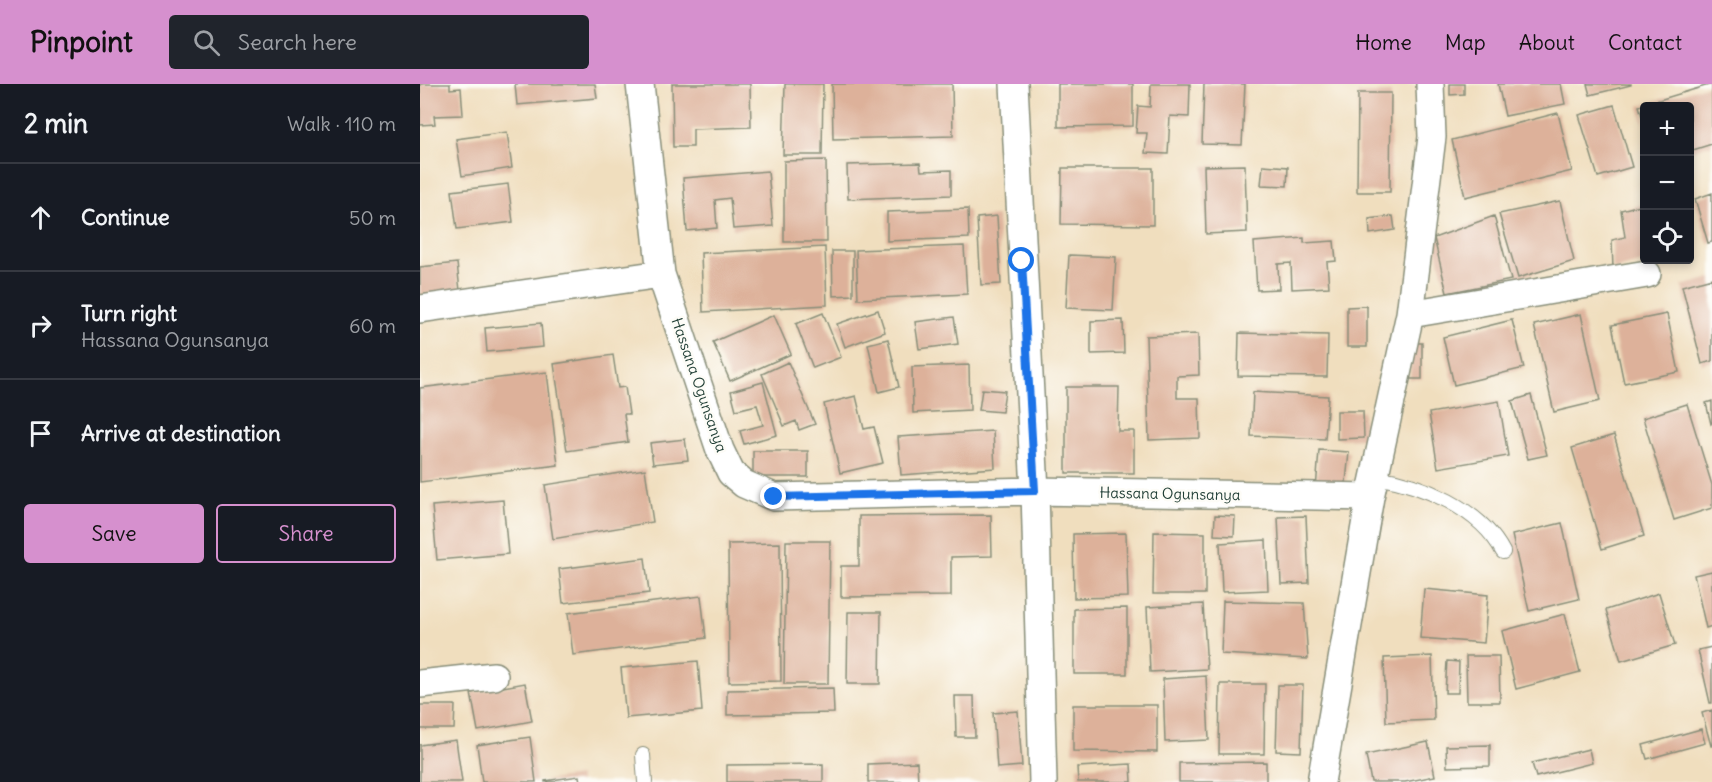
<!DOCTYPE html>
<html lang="en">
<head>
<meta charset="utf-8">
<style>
  :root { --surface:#171b24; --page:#20242c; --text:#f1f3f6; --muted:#9ea1a6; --line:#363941; --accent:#d690ce }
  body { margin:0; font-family:Delius,sans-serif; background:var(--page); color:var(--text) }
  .controls { position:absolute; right:18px; top:18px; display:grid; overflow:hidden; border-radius:6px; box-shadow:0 3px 9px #0003 }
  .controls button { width:54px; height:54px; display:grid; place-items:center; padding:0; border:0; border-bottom:2px solid var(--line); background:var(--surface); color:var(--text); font:30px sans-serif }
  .stop { position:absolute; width:18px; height:18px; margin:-14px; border:4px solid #1a73e8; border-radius:50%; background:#fff }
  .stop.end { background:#1a73e8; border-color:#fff; box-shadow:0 2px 6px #0008 }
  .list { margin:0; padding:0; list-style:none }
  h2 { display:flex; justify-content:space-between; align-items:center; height:78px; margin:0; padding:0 24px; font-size:26px }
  h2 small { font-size:20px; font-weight:400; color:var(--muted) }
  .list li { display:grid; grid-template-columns:39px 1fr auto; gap:18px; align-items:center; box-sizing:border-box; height:108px; padding:0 24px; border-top:2px solid var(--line) }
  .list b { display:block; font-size:22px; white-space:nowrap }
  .list p { margin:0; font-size:20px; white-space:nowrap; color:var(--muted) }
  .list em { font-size:20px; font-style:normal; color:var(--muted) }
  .actions { display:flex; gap:12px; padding:18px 24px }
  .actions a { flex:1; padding:14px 0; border:2px solid var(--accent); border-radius:6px; text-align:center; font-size:21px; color:var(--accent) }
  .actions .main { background:var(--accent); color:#111 }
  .icon { flex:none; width:33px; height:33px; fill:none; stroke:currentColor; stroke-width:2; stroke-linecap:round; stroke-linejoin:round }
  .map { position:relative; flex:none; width:1292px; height:698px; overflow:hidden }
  header { display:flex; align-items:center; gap:36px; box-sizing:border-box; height:84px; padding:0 30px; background:var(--accent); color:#111 }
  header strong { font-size:28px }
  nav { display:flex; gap:33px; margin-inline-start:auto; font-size:21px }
  .search { width:420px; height:54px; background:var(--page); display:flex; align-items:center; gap:15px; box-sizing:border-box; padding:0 21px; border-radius:6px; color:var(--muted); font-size:22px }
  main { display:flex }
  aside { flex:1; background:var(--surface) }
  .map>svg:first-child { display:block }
</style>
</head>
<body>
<header>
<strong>Pinpoint</strong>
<div class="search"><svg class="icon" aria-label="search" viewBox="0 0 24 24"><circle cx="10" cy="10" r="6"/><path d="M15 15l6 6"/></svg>Search here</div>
<nav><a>Home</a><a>Map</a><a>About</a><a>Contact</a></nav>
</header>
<main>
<aside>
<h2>2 min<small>Walk · 110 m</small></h2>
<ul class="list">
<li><svg class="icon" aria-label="ahead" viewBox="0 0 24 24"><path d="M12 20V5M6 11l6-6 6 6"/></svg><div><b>Continue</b></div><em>50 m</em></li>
<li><svg class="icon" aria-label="right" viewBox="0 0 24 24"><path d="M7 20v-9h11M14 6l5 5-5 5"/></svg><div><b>Turn right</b><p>Hassana Ogunsanya</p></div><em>60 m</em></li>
<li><svg class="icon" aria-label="arrive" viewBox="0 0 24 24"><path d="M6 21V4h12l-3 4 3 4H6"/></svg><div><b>Arrive at destination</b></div></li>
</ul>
<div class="actions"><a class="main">Save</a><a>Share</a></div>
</aside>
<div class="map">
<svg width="1292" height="698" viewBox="0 0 1292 698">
  <rect width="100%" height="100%" fill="#fdfcf7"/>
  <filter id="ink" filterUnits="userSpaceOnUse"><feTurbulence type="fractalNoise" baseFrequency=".0167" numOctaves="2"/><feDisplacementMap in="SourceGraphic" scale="12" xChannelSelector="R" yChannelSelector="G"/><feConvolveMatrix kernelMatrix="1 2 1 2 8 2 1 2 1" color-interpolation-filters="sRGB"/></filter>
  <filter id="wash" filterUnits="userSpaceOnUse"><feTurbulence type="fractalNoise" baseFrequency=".008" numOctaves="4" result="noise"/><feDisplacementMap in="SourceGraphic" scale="24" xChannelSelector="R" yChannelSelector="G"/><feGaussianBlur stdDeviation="1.35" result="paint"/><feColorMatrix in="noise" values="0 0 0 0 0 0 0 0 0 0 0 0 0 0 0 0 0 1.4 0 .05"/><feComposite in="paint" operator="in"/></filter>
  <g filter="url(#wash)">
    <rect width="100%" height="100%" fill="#f0debe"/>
    <g id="blocks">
      <!-- building -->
      <path fill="#ddb19a" d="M 0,0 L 30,0 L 30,5 L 41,4 L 43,31 L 14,32 L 15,40 L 0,41 Z
        M 95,0 L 175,0 L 177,14 L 97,21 Z
        M 252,0 L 330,0 L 331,43 L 273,45 L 273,63 L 253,63 Z
        M 365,0 L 403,0 L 402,71 L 363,71 Z
        M 412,0 L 532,0 L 533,52 L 413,55 Z
        M 638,0 L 713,0 L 713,42 L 638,43 Z
        M 731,0 L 770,0 L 769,33 L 750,32 L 748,70 L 725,69 L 727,49 L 716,49 L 718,22 L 730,23 Z
        M 784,0 L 825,0 L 822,61 L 782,60 Z
        M 1030,0 L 1044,0 L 1044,10 L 1030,11 Z
        M 1078,0 L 1141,0 L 1145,20 L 1085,32 Z
        M 1167,0 L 1211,0 L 1211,1 L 1170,11 Z
        M 1292,0 L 1292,60 L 1270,67 L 1270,22 L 1224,22 L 1224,40 L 1219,22 Z
        M 938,9 L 971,9 L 970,108 L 937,108 Z
        M 1194,21 L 1212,83 L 1178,93 L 1159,31 Z
        M 1138,29 L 1152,87 L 1045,113 L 1032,56 Z
        M 87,48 L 92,84 L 42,92 L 36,55 Z
        M 406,76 L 407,158 L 364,158 L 364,77 Z
        M 500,79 L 501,87 L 531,86 L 531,111 L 428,115 L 427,81 Z
        M 825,81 L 827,148 L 786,150 L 784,82 Z
        M 843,81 L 868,83 L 867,102 L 841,101 Z
        M 642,84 L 733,84 L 733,141 L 641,140 Z
        M 348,87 L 353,142 L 313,145 L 310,114 L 295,116 L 297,144 L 267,147 L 263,94 Z
        M 88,100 L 93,138 L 37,145 L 32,107 Z
        M 1292,109 L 1292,158 L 1288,159 L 1275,115 Z
        M 1140,117 L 1154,177 L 1098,194 L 1079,130 Z
        M 1224,120 L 1224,176 L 1231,176 L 1193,186 L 1192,156 L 1205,153 L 1201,126 Z
        M 548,125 L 549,154 L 467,157 L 467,128 Z
        M 577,132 L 581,200 L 561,201 L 557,134 Z
        M 973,132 L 975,146 L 950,150 L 949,135 Z
        M 1074,132 L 1091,196 L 1027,209 L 1014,154 Z
        M 884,154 L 884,159 L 914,157 L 916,177 L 907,178 L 909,203 L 872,205 L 871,179 L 858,180 L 859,205 L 837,206 L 834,158 Z
        M 544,162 L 547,210 L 438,215 L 436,166 Z
        M 405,163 L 407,221 L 283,228 L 281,169 Z
        M 412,167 L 433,167 L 433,211 L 413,212 Z
        M 649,171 L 696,173 L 693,226 L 646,224 Z
        M 37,179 L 40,207 L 0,211 L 0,183 Z
        M 1292,194 L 1292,277 L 1282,280 L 1262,202 Z
        M 947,222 L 947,263 L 927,263 L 927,223 Z
        M 458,226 L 465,248 L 425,263 L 417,240 Z
        M 403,229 L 421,273 L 393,284 L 376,240 Z
        M 1161,230 L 1180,317 L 1134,328 L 1114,241 Z
        M 1247,230 L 1259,288 L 1204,299 L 1192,241 Z
        M 354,231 L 371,270 L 310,297 L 293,258 Z
        M 534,233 L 538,260 L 499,265 L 495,238 Z
        M 703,236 L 704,269 L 671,270 L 671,237 Z
        M 1092,236 L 1104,284 L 1034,301 L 1023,253 Z
        M 121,239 L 123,263 L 67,268 L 65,244 Z
        M 819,249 L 908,251 L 907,293 L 818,292 Z
        M 778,250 L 779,291 L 757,292 L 757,314 L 779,314 L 780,354 L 729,356 L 726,252 Z
        M 468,255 L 479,303 L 459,308 L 448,260 Z
        M 991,259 L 1002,259 L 1002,295 L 990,295 Z
        M 193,271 L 198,304 L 205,303 L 209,330 L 204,330 L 208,358 L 147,367 L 134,280 Z
        M 368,278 L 395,340 L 379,346 L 376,337 L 364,342 L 342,290 Z
        M 549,281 L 550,326 L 493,329 L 492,283 Z
        M 127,288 L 138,381 L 0,398 L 0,304 Z
        M 343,298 L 357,351 L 324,360 L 320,347 L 343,341 L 337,321 L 316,326 L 311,307 Z
        M 646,303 L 699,303 L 698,347 L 714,347 L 714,389 L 646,389 Z
        M 562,305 L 585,307 L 582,328 L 559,326 Z
        M 833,308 L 908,312 L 905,355 L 831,352 Z
        M 1111,311 L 1127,371 L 1108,375 L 1092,317 Z
        M 436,312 L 444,345 L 454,343 L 463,379 L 420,389 L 404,320 Z
        M 1079,317 L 1088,372 L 1018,384 L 1009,329 Z
        M 1292,317 L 1292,339 L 1291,340 L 1286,319 Z
        M 1267,320 L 1292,401 L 1292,424 L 1254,436 L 1223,334 Z
        M 917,327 L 943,327 L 944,354 L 917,355 Z
        M 573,347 L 575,384 L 481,391 L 478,353 Z
        M 1194,351 L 1224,452 L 1182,465 L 1152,364 Z
        M 265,355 L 268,376 L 233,380 L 230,359 Z
        M 899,366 L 929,368 L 925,408 L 896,406 Z
        M 333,367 L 388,367 L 388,393 L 333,393 Z
        M 225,385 L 233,438 L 133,455 L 125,401 Z
        M 83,416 L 88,470 L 17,476 L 12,422 Z
        M 571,431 L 572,472 L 531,473 L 531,512 L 421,513 L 421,482 L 439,482 L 439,432 Z
        M 795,431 L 815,432 L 814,452 L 794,451 Z
        M 886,432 L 889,499 L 861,500 L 858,433 Z
        M 1142,439 L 1159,515 L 1109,527 L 1092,451 Z
        M 734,448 L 785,449 L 785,510 L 733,510 Z
        M 706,449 L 708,513 L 654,514 L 653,450 Z
        M 846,456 L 848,506 L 802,508 L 800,459 Z
        M 366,457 L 410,457 L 408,600 L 364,600 Z
        M 360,459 L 361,597 L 309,598 L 308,460 Z
        M 225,474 L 229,509 L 143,519 L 139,485 Z
        M 1292,487 L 1292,542 L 1286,544 L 1274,491 Z
        M 1004,505 L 1068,511 L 1064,559 L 1000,554 Z
        M 1239,509 L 1255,561 L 1201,577 L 1186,526 Z
        M 281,512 L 286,554 L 153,571 L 148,529 Z
        M 803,517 L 884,519 L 888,575 L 801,570 Z
        M 783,520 L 787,585 L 730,588 L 727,523 Z
        M 707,524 L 707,590 L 654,590 L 654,525 Z
        M 428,528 L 461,528 L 460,600 L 427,600 Z
        M 1145,530 L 1160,588 L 1096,605 L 1082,547 Z
        M 1292,563 L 1292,619 L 1290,619 L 1278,566 Z
        M 1012,572 L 1014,636 L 966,638 L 964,574 Z
        M 1046,572 L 1079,572 L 1080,618 L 1047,618 Z
        M 278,577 L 282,627 L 206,634 L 201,584 Z
        M 1027,577 L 1039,578 L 1038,609 L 1025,609 Z
        M 786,592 L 789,656 L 745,658 L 743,595 Z
        M 105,599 L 112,637 L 58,647 L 51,609 Z
        M 800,600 L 845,600 L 844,670 L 799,670 Z
        M 858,601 L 883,601 L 881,668 L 856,667 Z
        M 413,604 L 414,629 L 307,631 L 307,606 Z
        M 535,612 L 554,612 L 555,653 L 536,653 Z
        M 0,621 L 35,621 L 34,645 L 0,645 Z
        M 653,621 L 737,621 L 737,668 L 653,667 Z
        M 1292,626 L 1292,662 L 1291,662 L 1282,629 Z
        M 598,627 L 602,682 L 577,684 L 573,629 Z
        M 1281,645 L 1285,659 L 1227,675 L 1223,661 Z
        M 110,653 L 116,698 L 62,698 L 57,661 Z
        M 36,656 L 42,698 L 0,698 L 0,661 Z
        M 1008,658 L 1015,692 L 985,698 L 951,698 L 946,671 Z
        M 1070,661 L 1070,682 L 1027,683 L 1026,662 Z
        M 1169,665 L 1172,679 L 1116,693 L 1112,679 Z
        M 497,678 L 498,698 L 448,698 L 448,680 Z
        M 846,678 L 846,698 L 759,698 L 759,679 Z
        M 403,680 L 403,698 L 307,698 L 307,681 Z
        M 711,680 L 712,698 L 658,698 L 657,683 Z
        M 159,692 L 160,698 L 125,698 L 125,697 Z"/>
    </g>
  </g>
  <g filter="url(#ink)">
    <use href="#blocks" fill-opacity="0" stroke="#888e79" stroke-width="1.5"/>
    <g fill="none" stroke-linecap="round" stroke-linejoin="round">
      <defs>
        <path id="lane" d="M 955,393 C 1002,400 1061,425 1083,468
          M 223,671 L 225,698"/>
        <path id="street" d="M 220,0 L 241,190 L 300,366 L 311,389 L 324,400 L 354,413 L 615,407 L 950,413
          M 594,0 L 615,407 L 623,698
          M 0,225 L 241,190
          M 990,230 L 1227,190
          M 0,600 L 74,592
          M 901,698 L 950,413 L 990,230 L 1012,53 L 1010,0"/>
      </defs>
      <!-- lane casing -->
      <use href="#lane" stroke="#888e79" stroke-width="16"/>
      <!-- street casing -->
      <use href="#street" stroke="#888e79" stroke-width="30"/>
      <!-- lane -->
      <use href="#lane" stroke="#fff" stroke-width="14"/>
      <!-- street -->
      <use href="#street" stroke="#fff" stroke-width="27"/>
    </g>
  </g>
  <g fill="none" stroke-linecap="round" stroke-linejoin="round" filter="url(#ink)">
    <!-- route -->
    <path stroke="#1a73e8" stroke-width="8" d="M 354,413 L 615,407 L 602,177"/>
  </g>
  <g text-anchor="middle" stroke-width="5" stroke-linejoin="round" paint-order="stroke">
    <!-- street labels -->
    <g font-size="15" fill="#1f3d34" stroke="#fdfcf7">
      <text transform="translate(279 301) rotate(71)" y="5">Hassana Ogunsanya</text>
      <text transform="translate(750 410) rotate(1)" y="5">Hassana Ogunsanya</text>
    </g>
  </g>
</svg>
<div class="controls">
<button>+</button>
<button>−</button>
<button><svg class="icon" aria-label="locate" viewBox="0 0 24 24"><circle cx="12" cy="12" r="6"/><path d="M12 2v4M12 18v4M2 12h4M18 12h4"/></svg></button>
</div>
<div class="stop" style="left:602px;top:177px"></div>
<div class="stop end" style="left:354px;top:413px"></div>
</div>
</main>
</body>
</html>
